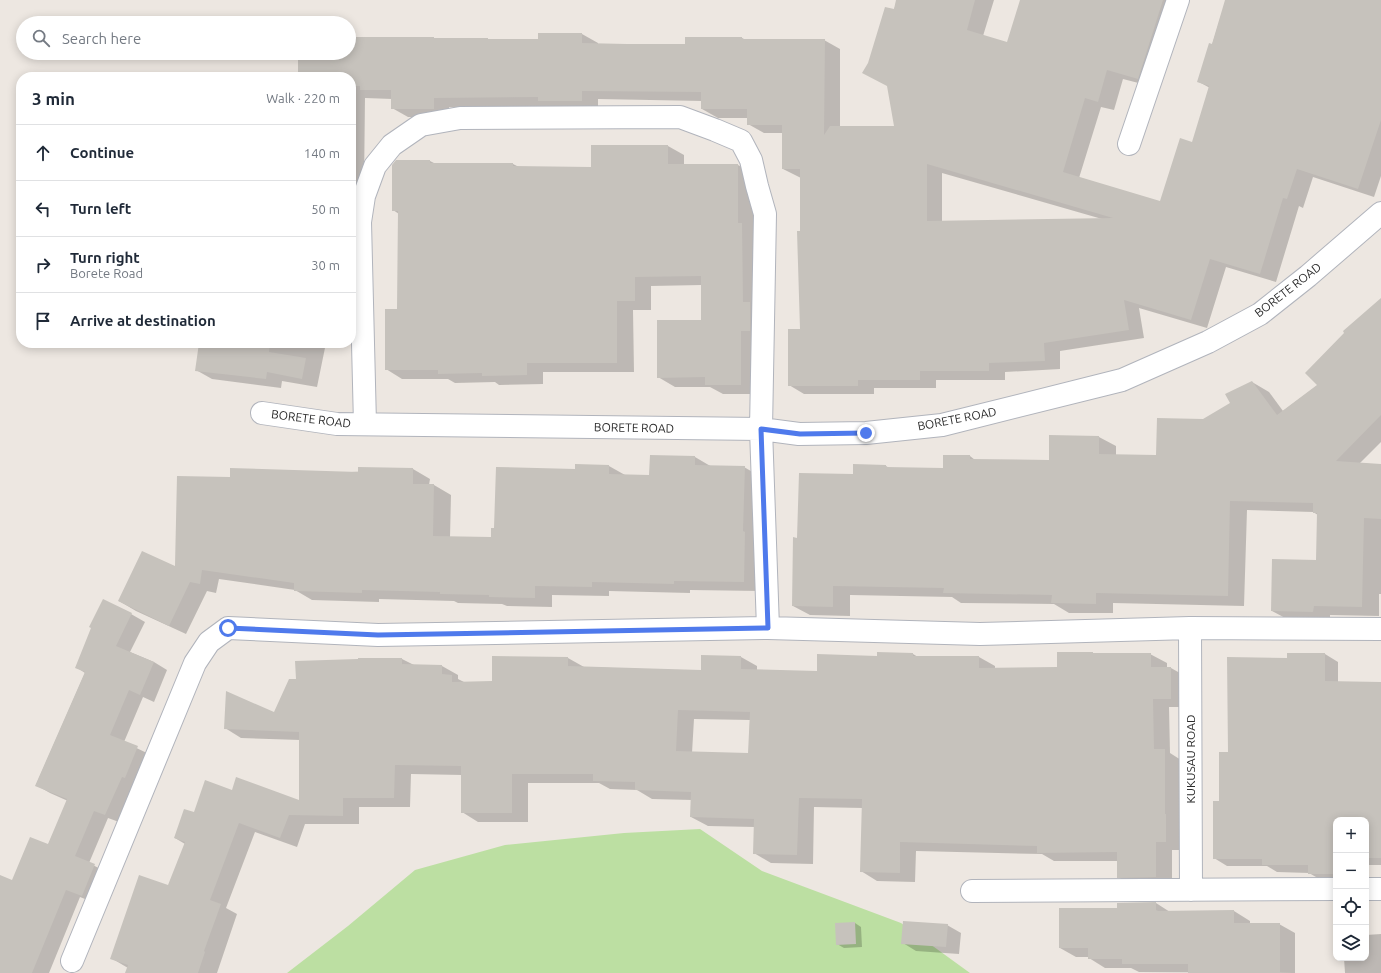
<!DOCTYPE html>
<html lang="en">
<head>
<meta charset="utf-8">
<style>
  :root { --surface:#fff; --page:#f6f6f7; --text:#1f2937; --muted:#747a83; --line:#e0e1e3 }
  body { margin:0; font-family:Ubuntu,sans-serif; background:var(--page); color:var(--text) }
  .controls { position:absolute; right:12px; bottom:12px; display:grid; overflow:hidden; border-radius:8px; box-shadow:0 2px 10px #0003 }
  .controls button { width:36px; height:36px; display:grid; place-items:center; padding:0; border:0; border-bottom:1px solid var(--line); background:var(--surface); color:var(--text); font:20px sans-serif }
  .stop { position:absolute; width:12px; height:12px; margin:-9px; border:3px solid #4f7aec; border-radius:50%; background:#fff }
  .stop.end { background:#4f7aec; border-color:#fff; box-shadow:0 1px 4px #0008 }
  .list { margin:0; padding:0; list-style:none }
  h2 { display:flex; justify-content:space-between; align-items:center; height:52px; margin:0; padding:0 16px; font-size:17px }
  h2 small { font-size:13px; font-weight:400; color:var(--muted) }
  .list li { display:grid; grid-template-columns:26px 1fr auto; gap:12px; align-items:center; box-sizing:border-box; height:56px; padding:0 16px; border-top:1px solid var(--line) }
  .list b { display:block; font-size:15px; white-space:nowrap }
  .list p { margin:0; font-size:13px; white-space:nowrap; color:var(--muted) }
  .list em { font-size:13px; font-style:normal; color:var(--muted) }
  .icon { flex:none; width:22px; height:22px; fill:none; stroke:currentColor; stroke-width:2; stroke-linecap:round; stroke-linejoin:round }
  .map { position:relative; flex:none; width:1381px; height:973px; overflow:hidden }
  .search { position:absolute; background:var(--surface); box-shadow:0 2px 10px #0003; left:16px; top:16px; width:340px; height:44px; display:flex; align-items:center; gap:10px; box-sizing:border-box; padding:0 14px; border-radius:22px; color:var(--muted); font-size:15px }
  .panel { position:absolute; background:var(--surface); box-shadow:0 2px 10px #0003; left:16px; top:72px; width:340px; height:276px; border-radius:16px }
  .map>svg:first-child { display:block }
</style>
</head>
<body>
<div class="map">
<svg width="1381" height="973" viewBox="0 0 1381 973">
  <rect width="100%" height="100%" fill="#ede7e1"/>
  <!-- green -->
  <path fill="#bcdfa2" d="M 700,829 L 762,871 L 901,923 L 970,973 L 287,973 L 348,926 L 415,870 L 505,845 L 624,833 Z"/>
  <!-- shadow -->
  <path fill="#0003" fill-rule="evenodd" d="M 897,0 L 994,0 L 983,36 L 1008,43 L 1021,0 L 1181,0 L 1154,87 L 1123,79 L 1114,110 L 1101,107 L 1079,178 L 1161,202 L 1193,144 L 1210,88 L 1199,82 L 1212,45 L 1226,0 L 1381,0 L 1381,176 L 1374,197 L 1313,177 L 1303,208 L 1299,206 L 1276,282 L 1226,267 L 1207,328 L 1139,308 L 1144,338 L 1060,351 L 1060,369 L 1005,372 L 1005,380 L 936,380 L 936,388 L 874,388 L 874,394 L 804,394 L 789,385 L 801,330 L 801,178 L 783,169 L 783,133 L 764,133 L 748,124 L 748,118 L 718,118 L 702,109 L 702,101 L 598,99 L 598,109 L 555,110 L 549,106 L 449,107 L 449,117 L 408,117 L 392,108 L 392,99 L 365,98 L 364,185 L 351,185 L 351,77 L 299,77 L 299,53 L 349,53 L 349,36 L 353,36 L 356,38 L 433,38 L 436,39 L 539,40 L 582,34 L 598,43 L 598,45 L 686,45 L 742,38 L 746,40 L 824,40 L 840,49 L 840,127 L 895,127 L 894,10 ZM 942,173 L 1102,219 L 942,222 Z
    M 668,146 L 684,155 L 684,165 L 738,165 L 754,174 L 757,394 L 723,394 L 710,387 L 675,387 L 658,377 L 702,321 L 702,285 L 651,286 L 651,310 L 633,310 L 634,372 L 543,372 L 543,384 L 499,385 L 495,382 L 455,383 L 448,379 L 402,379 L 386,369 L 398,310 L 399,214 L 393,210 L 397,161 L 430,161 L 436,164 L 513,164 L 519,167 L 592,168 Z
    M 1381,299 L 1381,442 L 1360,463 L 1381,465 L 1381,594 L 1379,594 L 1379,616 L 1330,615 L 1330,621 L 1289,620 L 1272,611 L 1317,561 L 1318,515 L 1313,512 L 1247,510 L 1244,606 L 1113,603 L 1113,613 L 1069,613 L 1054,604 L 961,603 L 952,597 L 850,595 L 850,616 L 810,615 L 793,606 L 798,539 L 854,475 L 886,466 L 889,468 L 944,469 L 970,456 L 975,460 L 1050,462 L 1050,436 L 1099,437 L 1116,446 L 1116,455 L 1157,456 L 1203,420 L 1232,403 L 1252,382 L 1269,392 L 1283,411 L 1318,385 Z
    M 200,343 L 326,343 L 317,387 L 282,381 L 281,388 L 212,379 L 196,370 Z
    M 651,456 L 695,457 L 712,467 L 744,467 L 761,477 L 760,591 L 690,590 L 690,593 L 609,591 L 609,596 L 552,595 L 552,607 L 507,606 L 502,604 L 458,603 L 454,601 L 379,599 L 379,602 L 312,600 L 295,590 L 219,579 L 216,593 L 207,591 L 186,634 L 136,611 L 119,601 L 176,568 L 231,478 L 413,469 L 430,479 L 429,485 L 434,485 L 451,495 L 450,538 L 492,538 L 495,529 L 576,470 L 576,465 L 609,466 L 625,475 L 650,476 Z
    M 131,614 L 145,622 L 130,652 L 154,662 L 167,670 L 154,702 L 143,697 L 124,742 L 151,755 L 119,822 L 108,818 L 89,863 L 108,873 L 95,903 L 80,897 L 49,973 L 0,973 L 0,887 L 12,881 L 48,845 L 68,801 L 50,793 L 36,785 L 85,673 L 76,667 Z
    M 1093,653 L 1096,654 L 1150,654 L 1167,663 L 1167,668 L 1171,668 L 1187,677 L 1187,707 L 1169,707 L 1170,753 L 1181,760 L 1182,850 L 1172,850 L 1172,886 L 1134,886 L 1118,877 L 1118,861 L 1054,861 L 1042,854 L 916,851 L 915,882 L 877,881 L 861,871 L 863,808 L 814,807 L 813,864 L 771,863 L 754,853 L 755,827 L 708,826 L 691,817 L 692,800 L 652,799 L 637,790 L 610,789 L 599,783 L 528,783 L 528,822 L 478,822 L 462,812 L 462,775 L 411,774 L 410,807 L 359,807 L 359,824 L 305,824 L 297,847 L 255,832 L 226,908 L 237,914 L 217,973 L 126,973 L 128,968 L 111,958 L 169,887 L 185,844 L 175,838 L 194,814 L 232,791 L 300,801 L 300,740 L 241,738 L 225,728 L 275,713 L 297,680 L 359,659 L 402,659 L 414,665 L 442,666 L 458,675 L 458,679 L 464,682 L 493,682 L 568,658 L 584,667 L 702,671 L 741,657 L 757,666 L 757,670 L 818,672 L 878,657 L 913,654 L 918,657 L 979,657 L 995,666 L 995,669 L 1058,668 ZM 694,719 L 750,720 L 749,754 L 692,753 Z
    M 1325,654 L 1338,662 L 1338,683 L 1381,683 L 1381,865 L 1367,865 L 1366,881 L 1366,820 L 1336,820 L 1336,881 L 1323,881 L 1309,873 L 1277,872 L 1267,866 L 1227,866 L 1214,858 L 1220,802 L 1229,753 L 1288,659 Z
    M 1156,903 L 1170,912 L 1234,911 L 1250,921 L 1250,924 L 1279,924 L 1295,933 L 1295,973 L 1139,972 L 1131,968 L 1105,968 L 1089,958 L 1089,957 L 1076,957 L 1060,948 L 1118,909 L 1118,904 Z
    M 855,923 L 861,927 L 862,947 L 844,948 L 837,944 Z
    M 947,925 L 961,933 L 959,954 L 916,951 L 903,943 Z
    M 1381,934 L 1381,973 L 1345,973 L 1344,958 L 1366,958 L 1366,935 Z"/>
  <!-- building -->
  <path fill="#c6c2bc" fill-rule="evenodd" d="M 896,0 L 975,0 L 967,30 L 1007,42 L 1020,0 L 1163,0 L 1138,79 L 1107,70 L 1098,102 L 1085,98 L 1063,172 L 1160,201 L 1180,138 L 1192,142 L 1209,86 L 1197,82 L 1209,43 L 1212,44 L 1225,0 L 1381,0 L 1381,120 L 1358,189 L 1297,169 L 1287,199 L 1283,198 L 1260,274 L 1210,259 L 1191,320 L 1124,300 L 1129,330 L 1044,343 L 1045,361 L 989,363 L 989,371 L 920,371 L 920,380 L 858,380 L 858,386 L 788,386 L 788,329 L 800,329 L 797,231 L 800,231 L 800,169 L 782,169 L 782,125 L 747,125 L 747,109 L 701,109 L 701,92 L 582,91 L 582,101 L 538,101 L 538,97 L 434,98 L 434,109 L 391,109 L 391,90 L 360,90 L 360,86 L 351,86 L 351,77 L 298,77 L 298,53 L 349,53 L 349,37 L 434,37 L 434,38 L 488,38 L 488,39 L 538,39 L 538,33 L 582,33 L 582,43 L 627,44 L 685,44 L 685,37 L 742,37 L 742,39 L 825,39 L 824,135 L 830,126 L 894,126 L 887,86 L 862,73 L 868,63 L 885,7 L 894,9 ZM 927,164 L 1113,218 L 927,221 Z
    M 591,145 L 668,145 L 668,164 L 738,164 L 738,223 L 742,223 L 743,302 L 750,302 L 750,331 L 741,331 L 741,385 L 705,385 L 705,377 L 657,378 L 657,320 L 701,320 L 701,276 L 635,277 L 635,301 L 617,301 L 617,363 L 527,363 L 527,375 L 482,376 L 482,373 L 438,374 L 438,370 L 385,370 L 385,309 L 397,309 L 398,211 L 392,211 L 392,165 L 396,160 L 430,160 L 430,163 L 513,163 L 513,166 L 591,167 Z
    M 1381,298 L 1381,415 L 1336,461 L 1381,464 L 1381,519 L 1364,518 L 1362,607 L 1314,606 L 1313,612 L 1271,611 L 1272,559 L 1316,560 L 1317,513 L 1313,513 L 1313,503 L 1230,501 L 1228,596 L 1096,593 L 1096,604 L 1051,603 L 1052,595 L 943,593 L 944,588 L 833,586 L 833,607 L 792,606 L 793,537 L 797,538 L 799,473 L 853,474 L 853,464 L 886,465 L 886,467 L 943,468 L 943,455 L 970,455 L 970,459 L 1049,460 L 1049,435 L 1099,436 L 1099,454 L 1156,455 L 1157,418 L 1203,419 L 1230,403 L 1225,394 L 1252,381 L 1277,415 L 1317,385 L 1305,373 L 1344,333 L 1343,331 Z
    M 199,343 L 270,343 L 269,352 L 306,358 L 302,379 L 267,372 L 266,379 L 195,371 Z
    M 650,455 L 695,456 L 695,465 L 745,466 L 743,531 L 745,532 L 744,582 L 674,581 L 674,584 L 592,582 L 592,587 L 535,586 L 535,598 L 489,597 L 489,595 L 440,594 L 440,592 L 362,590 L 362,593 L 294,591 L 294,583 L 202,570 L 200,584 L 190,582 L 169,626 L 118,601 L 142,551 L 175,566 L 177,476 L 230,477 L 230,468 L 358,472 L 358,467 L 413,468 L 413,484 L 434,484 L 433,536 L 491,537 L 491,528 L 494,528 L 496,467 L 575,469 L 575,464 L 609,465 L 609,474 L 649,475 Z
    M 103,599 L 132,613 L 116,646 L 154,662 L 140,695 L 129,690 L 110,735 L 138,746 L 125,778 L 122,777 L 105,815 L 94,811 L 75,856 L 95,864 L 82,896 L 66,890 L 32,973 L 0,973 L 0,875 L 12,880 L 30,837 L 48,844 L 67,799 L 35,786 L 85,672 L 75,668 L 91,628 L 89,627 Z
    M 877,652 L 913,653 L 913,656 L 979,656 L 979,668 L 1057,667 L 1057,652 L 1093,652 L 1093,653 L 1151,653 L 1151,667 L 1171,667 L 1171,699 L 1153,699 L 1154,749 L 1165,749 L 1165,814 L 1166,814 L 1166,842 L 1156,842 L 1156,877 L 1117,878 L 1117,852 L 1037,853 L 1037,846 L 900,842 L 900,873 L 860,872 L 862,799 L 799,798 L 797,855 L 753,854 L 754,819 L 690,817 L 691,792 L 635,790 L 635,782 L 593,781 L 593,774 L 512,774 L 512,813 L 461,813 L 461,766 L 395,765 L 394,798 L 343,798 L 343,816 L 289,815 L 280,838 L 239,823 L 210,900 L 221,904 L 204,951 L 205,952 L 198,973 L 125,973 L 128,965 L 110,959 L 139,875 L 168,885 L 185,842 L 174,838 L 184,809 L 194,812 L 205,780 L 232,790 L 236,777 L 299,800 L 299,732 L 224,729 L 226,691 L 274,712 L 289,679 L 296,679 L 295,661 L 358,659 L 358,658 L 402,658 L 402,664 L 442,665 L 442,674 L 452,675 L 452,682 L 492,681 L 492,656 L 568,657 L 568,666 L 701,670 L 701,655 L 741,656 L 741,669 L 817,671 L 817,654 L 877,656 ZM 678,710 L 750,712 L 748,753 L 676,751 Z
    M 1287,653 L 1325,653 L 1325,681 L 1381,682 L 1381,858 L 1366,858 L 1366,820 L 1336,820 L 1336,874 L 1308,874 L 1308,865 L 1262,865 L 1262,859 L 1213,859 L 1213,801 L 1219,801 L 1219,752 L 1228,752 L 1227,657 L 1287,658 Z
    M 1156,902 L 1156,910 L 1158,911 L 1234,910 L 1234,923 L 1280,923 L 1280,973 L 1188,973 L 1188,964 L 1122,964 L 1122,959 L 1088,959 L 1088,948 L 1059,948 L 1059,908 L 1117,908 L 1117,903 Z
    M 903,921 L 948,924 L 946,947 L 901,944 Z
    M 855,922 L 856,944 L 836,945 L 835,923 Z"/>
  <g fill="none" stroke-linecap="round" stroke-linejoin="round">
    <defs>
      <path id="minor" d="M 1129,144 L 1178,0
        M 262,413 L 337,424 L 761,429 L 799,434 L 866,433 L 942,425 L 1122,380 L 1208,342 L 1260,314 L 1308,276 L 1381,213
        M 365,424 L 360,222 L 364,196 L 375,166 L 392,145 L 421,125 L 460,118 L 680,117 L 715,130 L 741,141 L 751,160 L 757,186 L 765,214 L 761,429 L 768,628
        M 1190,628 L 1191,890
        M 1366,889 L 1381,889
        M 972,891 L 1336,889
        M 72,961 L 195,663 L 209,642 L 228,628 L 378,635 L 768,628 L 980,634 L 1190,628 L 1381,629"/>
    </defs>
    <!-- minor casing -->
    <use href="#minor" stroke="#b1b4bc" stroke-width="24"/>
    <!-- minor -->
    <use href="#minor" stroke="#fff" stroke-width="22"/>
  </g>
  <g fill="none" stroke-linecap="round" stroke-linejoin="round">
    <!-- route -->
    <path stroke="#4f7aec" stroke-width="5" d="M 228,628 L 378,635 L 768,628 L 761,429 L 800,434 L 866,433"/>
  </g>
  <g text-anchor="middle" stroke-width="3" stroke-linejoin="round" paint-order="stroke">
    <!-- street labels -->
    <g font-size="12" fill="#2d2d2d" stroke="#fff">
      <text transform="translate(1288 290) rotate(-38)" y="4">BORETE ROAD</text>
      <text transform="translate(311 419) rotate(7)" y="4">BORETE ROAD</text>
      <text transform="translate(957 419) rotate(-11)" y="4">BORETE ROAD</text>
      <text transform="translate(634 428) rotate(1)" y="4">BORETE ROAD</text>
      <text transform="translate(1191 759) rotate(-90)" y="4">KUKUSAU ROAD</text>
    </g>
  </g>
</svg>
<div class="controls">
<button>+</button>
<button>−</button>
<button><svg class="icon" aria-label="locate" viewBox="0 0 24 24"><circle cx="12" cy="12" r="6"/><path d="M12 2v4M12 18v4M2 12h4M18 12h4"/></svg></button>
<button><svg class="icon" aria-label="layers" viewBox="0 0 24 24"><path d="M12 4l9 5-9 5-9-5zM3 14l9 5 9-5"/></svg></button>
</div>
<div class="stop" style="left:228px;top:628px"></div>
<div class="stop end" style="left:866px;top:433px"></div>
<div class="search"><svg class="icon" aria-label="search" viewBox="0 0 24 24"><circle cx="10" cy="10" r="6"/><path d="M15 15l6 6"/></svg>Search here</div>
<section class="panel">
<h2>3 min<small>Walk · 220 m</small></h2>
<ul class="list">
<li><svg class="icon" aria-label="ahead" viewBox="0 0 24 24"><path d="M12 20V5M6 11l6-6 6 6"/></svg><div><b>Continue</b></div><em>140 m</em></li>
<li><svg class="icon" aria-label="left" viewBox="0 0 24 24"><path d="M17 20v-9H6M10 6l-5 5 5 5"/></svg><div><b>Turn left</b></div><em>50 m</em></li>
<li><svg class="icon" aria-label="right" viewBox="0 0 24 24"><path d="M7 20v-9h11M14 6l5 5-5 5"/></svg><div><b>Turn right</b><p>Borete Road</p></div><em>30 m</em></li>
<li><svg class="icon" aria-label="arrive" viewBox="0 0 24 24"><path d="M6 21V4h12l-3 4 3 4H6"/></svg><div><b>Arrive at destination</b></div></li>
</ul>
</section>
</div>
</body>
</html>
